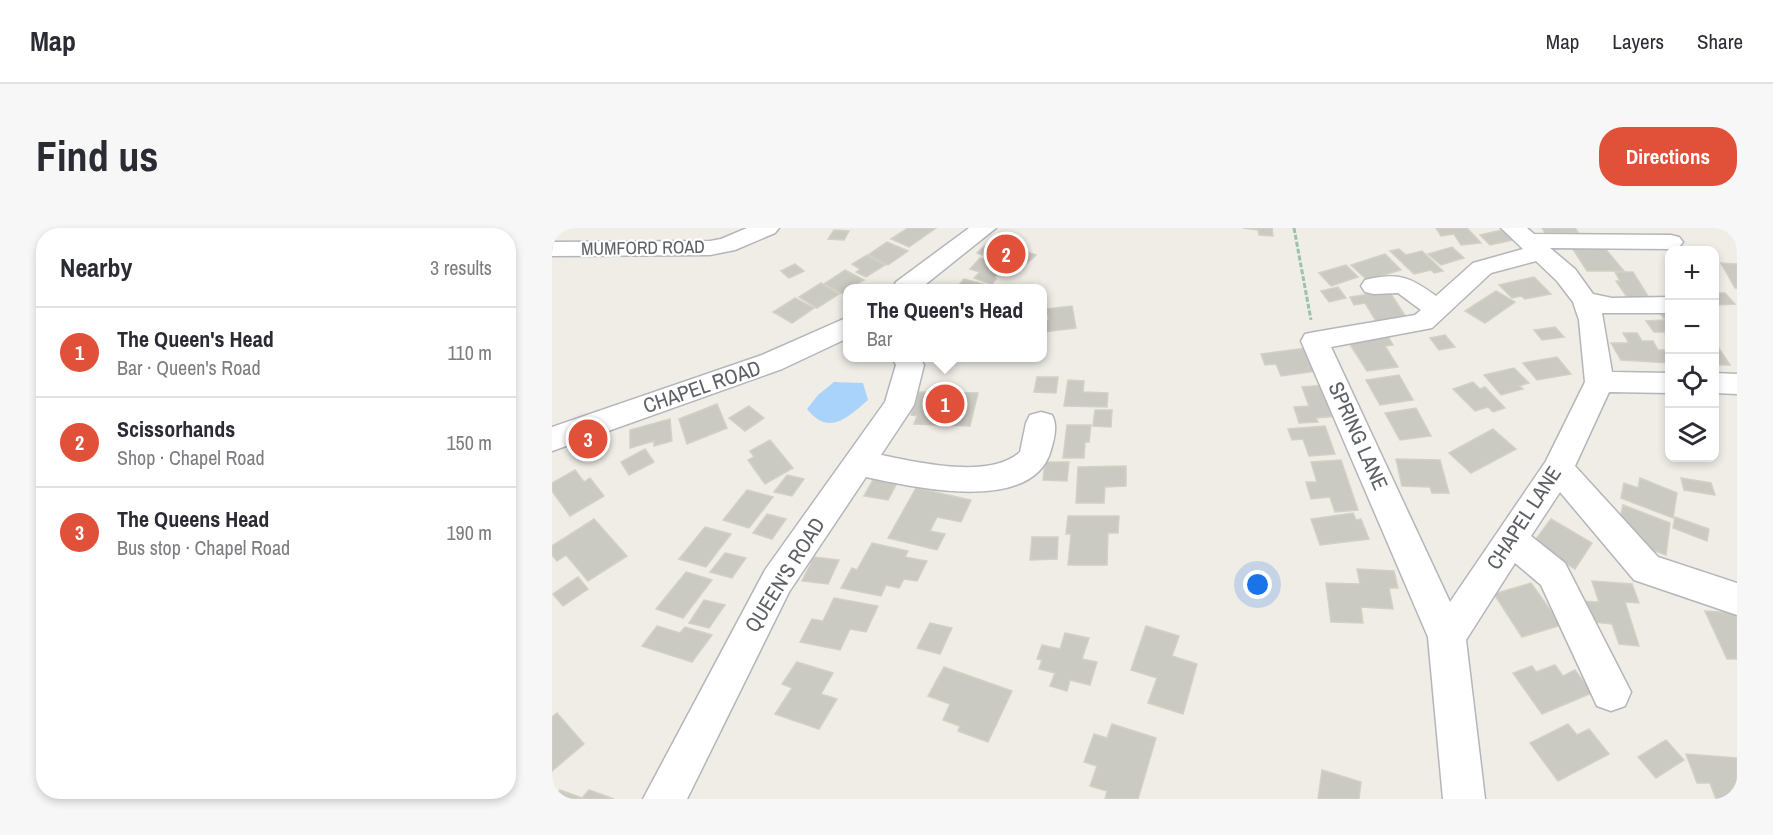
<!DOCTYPE html>
<html lang="en">
<head>
<meta charset="utf-8">
<style>
  :root { --surface:#fff; --page:#f7f7f7; --text:#2b2b33; --muted:#7c7c81; --line:#e1e1e2; --accent:#e1513a }
  body { margin:0; font-family:"Archivo Narrow",sans-serif; background:var(--page); color:var(--text) }
  .controls { position:absolute; right:18px; top:18px; display:grid; overflow:hidden; border-radius:12px; box-shadow:0 3px 9px #0003 }
  .controls button { width:54px; height:54px; display:grid; place-items:center; padding:0; border:0; border-bottom:2px solid var(--line); background:var(--surface); color:var(--text); font:30px sans-serif }
  .you { position:absolute; left:706px; top:357px; width:21px; height:21px; margin:-15px; border:4px solid #fff; border-radius:50%; background:#1a73e8; box-shadow:0 0 0 9px #1a73e833 }
  .badge { display:grid; place-items:center; width:39px; height:39px; border-radius:50%; background:var(--accent); color:#fff; font-size:20px; font-weight:700 }
  .pin { position:absolute; translate:-50% -50%; border:3px solid #fff; box-shadow:0 2px 6px #0006 }
  .popup { position:absolute; left:291px; top:56px; width:204px; height:78px; box-sizing:border-box; display:grid; place-content:center; border-radius:12px; background:var(--surface); filter:drop-shadow(0 2px 4px #0005); font-size:20px; white-space:nowrap; color:var(--muted) }
  .popup b { font-size:22px; color:var(--text) }
  .popup::after { content:''; position:absolute; left:50%; top:100%; margin-left:-12px; border:12px solid transparent; border-top-color:var(--surface) }
  .list { margin:0; padding:0; list-style:none }
  h2 { display:flex; justify-content:space-between; align-items:center; height:78px; margin:0; padding:0 24px; font-size:26px }
  h2 small { font-size:20px; font-weight:400; color:var(--muted) }
  .list li { display:grid; grid-template-columns:39px 1fr auto; gap:18px; align-items:center; box-sizing:border-box; height:90px; padding:0 24px; border-top:2px solid var(--line) }
  .list b { display:block; font-size:22px; white-space:nowrap }
  .list p { margin:0; font-size:20px; white-space:nowrap; color:var(--muted) }
  .list em { font-size:20px; font-style:normal; color:var(--muted) }
  .icon { flex:none; width:33px; height:33px; fill:none; stroke:currentColor; stroke-width:2; stroke-linecap:round; stroke-linejoin:round }
  .map { position:relative; flex:none; width:1185px; height:571px; overflow:hidden; border-radius:24px }
  header { display:flex; align-items:center; gap:36px; box-sizing:border-box; height:84px; padding:0 30px; background:var(--surface); border-bottom:2px solid var(--line) }
  header strong { font-size:28px }
  nav { display:flex; gap:33px; margin-inline-start:auto; font-size:21px }
  .intro { display:flex; align-items:center; justify-content:space-between; box-sizing:border-box; height:144px; padding:0 36px }
  h1 { margin:0; font-size:42px }
  .button { padding:15px 27px; border-radius:24px; background:var(--accent); color:#fff; font-size:21px; font-weight:700 }
  main { display:flex; gap:36px; padding:0 36px }
  aside { flex:1; background:var(--surface); border-radius:24px; box-shadow:0 3px 9px #0003 }
  .map>svg:first-child { display:block }
</style>
</head>
<body>
<header>
<strong>Map</strong>
<nav><a>Map</a><a>Layers</a><a>Share</a></nav>
</header>
<div class="intro"><h1>Find us</h1><a class="button">Directions</a></div>
<main>
<aside>
<h2>Nearby<small>3 results</small></h2>
<ul class="list">
<li><span class="badge">1</span><div><b>The Queen's Head</b><p>Bar · Queen's Road</p></div><em>110 m</em></li>
<li><span class="badge">2</span><div><b>Scissorhands</b><p>Shop · Chapel Road</p></div><em>150 m</em></li>
<li><span class="badge">3</span><div><b>The Queens Head</b><p>Bus stop · Chapel Road</p></div><em>190 m</em></li>
</ul>
</aside>
<div class="map">
<svg width="1185" height="571" viewBox="0 0 1185 571">
  <rect width="100%" height="100%" fill="#efede6"/>
  <!-- water -->
  <path fill="#aad3fb" d="M 282,154 L 311,155 L 316,172 C 296,189 277,209 255,181 L 266,167 Z"/>
  <!-- building -->
  <path fill="#cac9c2" stroke="#d3d0c4" stroke-width="1.5" d="M 356,0 L 384,0 L 357,19 L 339,11 Z
    M 691,0 L 720,0 L 721,8 L 707,7 L 706,2 Z
    M 884,0 L 915,0 L 929,15 L 909,17 L 902,6 L 889,8 Z
    M 990,0 L 1023,0 L 1026,4 L 993,5 Z
    M 282,2 L 297,3 L 292,12 L 276,11 Z
    M 950,2 L 961,12 L 938,17 L 928,7 Z
    M 439,12 L 484,27 L 470,40 L 425,25 Z
    M 335,14 L 356,23 L 336,37 L 316,27 Z
    M 1019,18 L 1051,18 L 1072,43 L 1035,43 Z
    M 900,19 L 912,30 L 889,37 L 876,26 Z
    M 847,21 L 854,27 L 870,23 L 891,43 L 882,45 L 879,42 L 862,46 L 838,23 Z
    M 833,26 L 849,42 L 815,52 L 799,37 Z
    M 315,27 L 333,37 L 314,49 L 304,44 L 308,41 L 300,36 Z
    M 428,30 L 453,37 L 442,50 L 444,51 L 440,56 L 422,50 L 428,44 L 418,41 Z
    M 1169,35 L 1185,36 L 1185,60 L 1183,60 Z
    M 243,36 L 252,43 L 237,50 L 229,43 Z
    M 794,37 L 806,49 L 779,58 L 767,45 Z
    M 293,42 L 312,52 L 296,60 L 291,66 L 272,56 Z
    M 1063,44 L 1081,44 L 1099,73 L 1077,72 L 1064,53 L 1068,53 Z
    M 982,49 L 999,66 L 973,71 L 969,68 L 960,70 L 947,57 Z
    M 412,51 L 437,58 L 435,60 L 404,60 Z
    M 269,55 L 287,66 L 265,80 L 247,69 Z
    M 786,59 L 794,70 L 777,74 L 769,63 Z
    M 837,63 L 854,89 L 824,93 L 813,75 L 802,77 L 798,69 Z
    M 944,63 L 963,74 L 933,95 L 913,83 Z
    M 1162,65 L 1173,65 L 1183,76 L 1166,77 L 1162,73 Z
    M 243,70 L 262,80 L 240,95 L 221,84 Z
    M 520,78 L 524,100 L 491,104 L 490,93 L 497,92 L 495,81 Z
    M 1105,81 L 1118,81 L 1118,104 L 1102,104 L 1094,93 L 1113,92 Z
    M 1003,99 L 1012,109 L 990,112 L 982,102 Z
    M 1071,105 L 1085,105 L 1090,113 L 1101,113 L 1106,122 L 1112,122 L 1118,135 L 1069,132 L 1059,115 L 1077,115 Z
    M 835,107 L 841,117 L 833,118 L 846,139 L 815,143 L 795,112 Z
    M 893,107 L 903,119 L 887,122 L 878,110 Z
    M 1162,119 L 1166,119 L 1178,137 L 1162,137 Z
    M 755,120 L 766,143 L 729,148 L 724,136 L 713,137 L 709,126 Z
    M 1005,129 L 1019,146 L 985,152 L 971,135 Z
    M 962,140 L 977,155 L 967,158 L 971,161 L 949,167 L 932,147 Z
    M 847,147 L 861,172 L 828,177 L 814,152 Z
    M 485,149 L 506,149 L 504,165 L 482,164 Z
    M 516,152 L 532,153 L 531,164 L 556,165 L 555,179 L 512,178 Z
    M 921,154 L 928,161 L 933,159 L 953,180 L 941,184 L 936,179 L 923,183 L 901,161 Z
    M 774,157 L 785,188 L 764,190 L 766,194 L 747,195 L 742,179 L 757,178 L 750,159 Z
    M 367,164 L 426,165 L 418,198 L 362,196 L 365,188 L 359,187 Z
    M 165,176 L 175,200 L 135,216 L 127,191 Z
    M 197,178 L 212,190 L 193,203 L 177,190 Z
    M 864,180 L 879,208 L 848,212 L 833,185 Z
    M 543,182 L 560,182 L 559,199 L 541,198 Z
    M 118,191 L 120,213 L 102,218 L 102,213 L 78,220 L 78,202 Z
    M 515,197 L 539,197 L 537,214 L 533,214 L 532,230 L 511,230 Z
    M 773,198 L 783,226 L 757,228 L 751,211 L 740,212 L 736,201 Z
    M 941,201 L 964,221 L 919,245 L 897,225 Z
    M 218,212 L 241,240 L 213,256 L 196,232 L 202,229 L 198,223 Z
    M 93,221 L 102,234 L 77,247 L 69,234 Z
    M 844,231 L 888,232 L 897,265 L 880,265 L 878,259 L 850,258 Z
    M 789,232 L 806,282 L 783,284 L 778,269 L 759,271 L 754,254 L 765,254 L 759,234 Z
    M 493,234 L 517,234 L 515,253 L 491,252 Z
    M 574,238 L 574,258 L 553,259 L 552,275 L 524,275 L 526,239 Z
    M 23,242 L 32,254 L 38,250 L 52,268 L 18,288 L 0,263 L 0,255 Z
    M 235,247 L 252,251 L 240,268 L 222,264 Z
    M 322,250 L 345,255 L 336,272 L 312,268 Z
    M 1088,250 L 1125,265 L 1121,290 L 1069,270 L 1072,255 L 1086,260 Z
    M 1129,250 L 1159,255 L 1163,267 L 1132,262 Z
    M 364,260 L 419,272 L 409,294 L 385,289 L 378,303 L 393,306 L 385,322 L 336,310 Z
    M 195,262 L 221,269 L 197,300 L 171,292 Z
    M 1071,277 L 1118,295 L 1114,327 L 1079,314 L 1066,300 Z
    M 801,285 L 804,292 L 809,291 L 817,311 L 768,317 L 759,291 Z
    M 215,286 L 234,291 L 220,311 L 201,305 Z
    M 516,288 L 567,288 L 566,305 L 556,305 L 555,337 L 516,337 L 519,306 L 514,306 Z
    M 1123,289 L 1157,301 L 1155,313 L 1121,300 Z
    M 42,291 L 75,328 L 36,353 L 14,327 L 5,333 L 0,327 L 0,318 Z
    M 999,291 L 1040,315 L 1023,341 L 981,315 Z
    M 153,299 L 179,306 L 154,339 L 127,331 Z
    M 480,309 L 506,309 L 505,331 L 478,332 Z
    M 320,315 L 356,323 L 353,329 L 375,333 L 365,353 L 352,351 L 347,360 L 334,357 L 329,368 L 289,360 L 300,340 L 305,342 Z
    M 173,325 L 194,330 L 180,350 L 158,344 Z
    M 262,329 L 287,332 L 276,356 L 250,353 Z
    M 805,341 L 842,343 L 846,360 L 837,360 L 841,381 L 809,379 L 811,395 L 779,394 L 774,355 L 808,356 Z
    M 134,344 L 160,352 L 131,390 L 104,381 Z
    M 26,349 L 36,361 L 11,378 L 1,366 Z
    M 1040,353 L 1080,356 L 1087,375 L 1073,374 L 1087,418 L 1067,416 L 1060,396 L 1032,393 L 1025,373 L 1047,374 Z
    M 979,355 L 1009,397 L 970,409 L 942,366 Z
    M 282,370 L 326,378 L 314,404 L 298,401 L 288,422 L 248,414 L 260,391 L 271,393 Z
    M 152,372 L 173,377 L 157,400 L 137,395 Z
    M 1153,383 L 1185,385 L 1185,431 L 1175,431 Z
    M 378,395 L 400,400 L 388,426 L 365,420 Z
    M 105,398 L 128,405 L 133,399 L 160,407 L 140,434 L 90,418 Z
    M 594,398 L 627,408 L 620,428 L 645,436 L 631,486 L 596,475 L 605,450 L 579,442 Z
    M 513,405 L 537,410 L 530,431 L 545,434 L 538,457 L 518,452 L 515,463 L 498,458 L 503,445 L 487,441 L 490,432 L 485,431 L 490,417 L 508,421 Z
    M 245,434 L 281,445 L 269,466 L 285,471 L 267,501 L 223,486 L 240,460 L 230,456 Z
    M 1003,437 L 1011,448 L 1023,442 L 1040,465 L 990,486 L 961,445 L 980,438 L 984,444 Z
    M 392,439 L 460,463 L 436,514 L 406,503 L 408,498 L 391,492 L 398,476 L 376,468 Z
    M 5,485 L 32,516 L 0,543 L 0,489 Z
    M 560,496 L 604,510 L 586,571 L 553,571 L 555,563 L 538,558 L 545,538 L 532,534 L 542,506 L 555,510 Z
    M 1016,496 L 1025,507 L 1037,501 L 1057,526 L 1006,553 L 978,515 Z
    M 1114,512 L 1132,532 L 1104,550 L 1086,529 Z
    M 1134,526 L 1185,530 L 1185,571 L 1164,571 L 1158,555 L 1145,555 Z
    M 770,542 L 809,554 L 807,571 L 766,571 Z
    M 8,562 L 30,570 L 37,562 L 62,571 L 1,571 Z"/>
  <g fill="none" stroke-linecap="round" stroke-linejoin="round">
    <defs>
      <path id="minor" d="M 195,0 L 227,0 L 223,5 L 183,22 L 158,27 L 0,28 L 0,14 L 158,13 L 169,11 Z
        M 417,0 L 444,0 L 369,60 L 341,60 L 344,54 Z
        M 949,0 L 975,0 L 982,6 L 1119,7 L 1127,9 L 1131,14 L 1127,19 L 1119,21 L 998,20 L 1023,41 L 1041,66 L 1060,70 L 1118,69 L 1118,85 L 1050,85 L 1060,144 L 1118,145 L 1118,165 L 1057,164 L 1023,238 L 1106,329 L 1185,355 L 1185,387 L 1082,352 L 1008,264 L 979,308 L 1013,335 L 1079,464 L 1073,478 L 1059,483 L 1045,478 L 989,357 L 963,335 L 914,412 L 933,571 L 891,571 L 876,409 L 749,113 L 753,106 L 763,104 L 863,87 L 869,82 L 846,65 L 822,66 L 813,64 L 809,58 L 813,52 C 846,44 858,49 884,68 L 921,35 L 971,21 ZM 984,33 L 1005,53 L 1021,74 L 1027,92 L 1033,154 L 994,233 L 898,374 L 779,119 L 880,100 L 939,45 Z
        M 296,89 L 296,110 L 230,141 L 0,223 L 0,199 L 210,127 Z
        M 340,130 L 368,130 L 372,137 L 362,177 L 329,227 C 366,234 437,252 468,224 L 474,195 L 478,187 L 489,184 L 500,187 C 506,198 502,211 499,222 C 481,287 361,259 314,249 L 237,364 L 135,571 L 91,571 L 213,342 L 333,174 L 344,137 Z
        M 1162,145 L 1185,146 L 1185,166 L 1162,165 Z"/>
    </defs>
    <!-- minor casing -->
    <use href="#minor" stroke="#b3b6ba" stroke-width="3"/>
    <!-- path -->
    <path stroke="#9cc3a9" stroke-width="3" stroke-dasharray="5 2" stroke-linecap="butt" d="M 742,0 L 759,92"/>
    <!-- minor -->
    <use href="#minor" fill="#fff" fill-rule="evenodd"/>
  </g>
  <g text-anchor="middle" stroke-width="4.5" stroke-linejoin="round" paint-order="stroke">
    <!-- far-street labels -->
    <g font-size="18" fill="#5d6165" stroke="#fff">
      <text transform="translate(91 20) rotate(-1)" y="6">MUMFORD ROAD</text>
    </g>
    <!-- street labels -->
    <g font-size="21" fill="#5d6165" stroke="#fff">
      <text transform="translate(150 159) rotate(-19)" y="7">CHAPEL ROAD</text>
      <text transform="translate(806 208) rotate(66)" y="7">SPRING LANE</text>
      <text transform="translate(972 290) rotate(-57)" y="7">CHAPEL LANE</text>
      <text transform="translate(233 347) rotate(-58)" y="7">QUEEN'S ROAD</text>
    </g>
  </g>
</svg>
<div class="controls">
<button>+</button>
<button>−</button>
<button><svg class="icon" aria-label="locate" viewBox="0 0 24 24"><circle cx="12" cy="12" r="6"/><path d="M12 2v4M12 18v4M2 12h4M18 12h4"/></svg></button>
<button><svg class="icon" aria-label="layers" viewBox="0 0 24 24"><path d="M12 4l9 5-9 5-9-5zM3 14l9 5 9-5"/></svg></button>
</div>
<div class="you"></div>
<div class="pin badge" style="left:393px;top:176px">1</div>
<div class="popup"><b>The Queen's Head</b>Bar</div>
<div class="pin badge" style="left:454px;top:26px">2</div>
<div class="pin badge" style="left:36px;top:211px">3</div>
</div>
</main>
</body>
</html>
